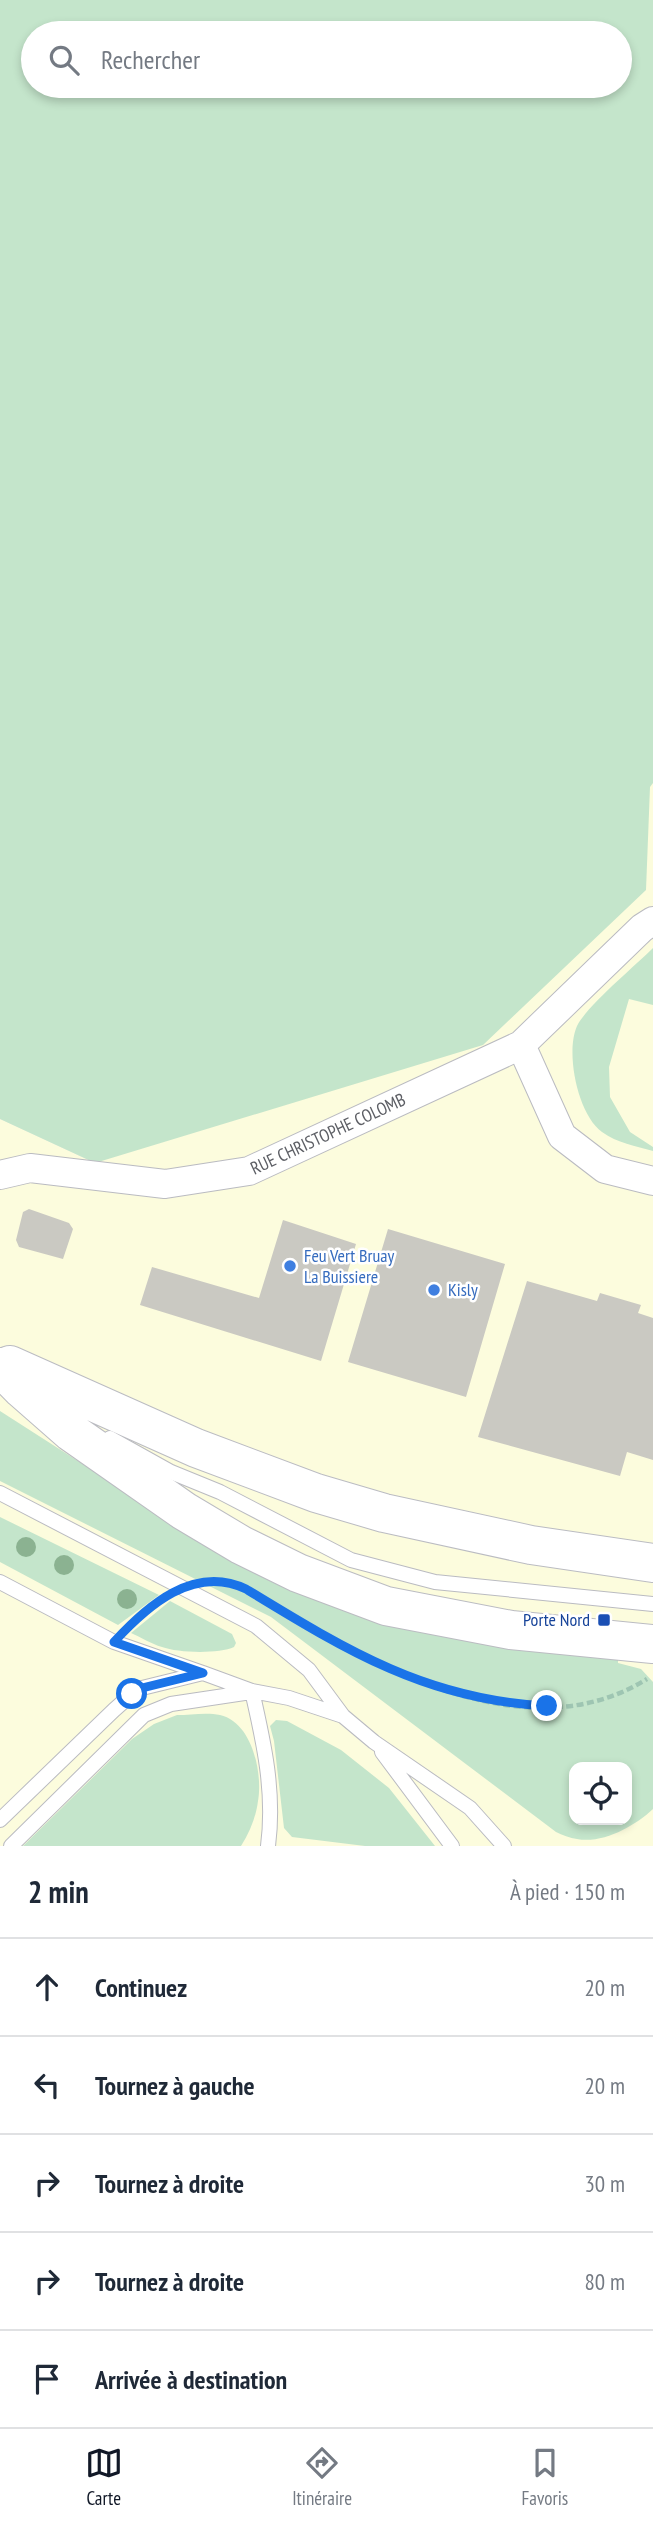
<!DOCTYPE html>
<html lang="fr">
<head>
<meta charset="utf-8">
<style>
  :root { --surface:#fff; --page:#f6f6f7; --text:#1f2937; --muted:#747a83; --line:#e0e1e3; --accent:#111827 }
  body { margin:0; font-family:"PT Sans Narrow",sans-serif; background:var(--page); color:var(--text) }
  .controls { position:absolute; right:21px; bottom:21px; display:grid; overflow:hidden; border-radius:14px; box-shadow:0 4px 10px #0003 }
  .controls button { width:63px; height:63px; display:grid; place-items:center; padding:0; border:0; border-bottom:2px solid var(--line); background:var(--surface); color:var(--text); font:35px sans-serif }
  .stop { position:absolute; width:21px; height:21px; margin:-16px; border:5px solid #1a73e8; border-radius:50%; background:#fff }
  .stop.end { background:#1a73e8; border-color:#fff; box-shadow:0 2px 7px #0008 }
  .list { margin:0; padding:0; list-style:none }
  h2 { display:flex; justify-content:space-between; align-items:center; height:91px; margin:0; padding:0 28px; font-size:30px }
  h2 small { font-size:23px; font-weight:400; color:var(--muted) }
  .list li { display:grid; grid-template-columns:46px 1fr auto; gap:21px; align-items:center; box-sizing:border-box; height:98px; padding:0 28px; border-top:2px solid var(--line) }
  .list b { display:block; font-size:26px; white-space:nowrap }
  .list em { font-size:23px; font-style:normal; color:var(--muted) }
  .icon { flex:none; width:38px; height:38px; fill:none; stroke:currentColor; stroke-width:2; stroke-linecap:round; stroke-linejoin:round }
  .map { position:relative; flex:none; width:653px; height:1846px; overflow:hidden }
  .search { position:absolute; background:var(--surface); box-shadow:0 4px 10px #0003; left:21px; right:21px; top:21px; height:77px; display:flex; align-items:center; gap:18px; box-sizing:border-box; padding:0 24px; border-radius:38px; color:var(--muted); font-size:26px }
  .sheet { height:581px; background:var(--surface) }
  nav { display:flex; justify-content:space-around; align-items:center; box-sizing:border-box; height:98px; border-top:2px solid var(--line); background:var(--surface); font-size:19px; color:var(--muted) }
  nav a { display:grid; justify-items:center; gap:4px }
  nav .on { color:var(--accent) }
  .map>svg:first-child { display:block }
</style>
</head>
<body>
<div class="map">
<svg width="653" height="1846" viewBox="0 0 653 1846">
  <rect width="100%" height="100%" fill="#efefe6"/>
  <!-- commercial -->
  <path fill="#fcfcdd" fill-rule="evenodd" d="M 653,783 L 653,1846 L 0,1846 L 0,1119 L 95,1163 ZM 574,1767 L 627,1767 L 627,1820 L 574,1820 Z"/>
  <!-- green -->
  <path fill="#c4e5cb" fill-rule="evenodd" d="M 0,0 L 653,0 L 653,783 L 650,787 L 646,890 L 483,1045 L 95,1163 L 0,1119 ZM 33,33 L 620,33 L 620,86 L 33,86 Z
    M 653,948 L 653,1005 L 629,999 L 609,1067 L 610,1097 L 630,1132 L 653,1147 L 653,1151 C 636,1146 617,1143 602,1132 C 578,1115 565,1053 577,1026 C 586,1007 636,965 653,948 Z
    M 0,1411 L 212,1547 L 618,1651 L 618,1663 L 641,1669 L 653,1682 L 653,1809 C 635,1826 603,1844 577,1839 C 570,1838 562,1835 556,1832 L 271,1617 L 0,1481 ZM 574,1767 L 627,1767 L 627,1820 L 574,1820 Z
    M 0,1517 L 159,1595 L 118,1625 L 0,1562 Z
    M 170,1601 L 232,1634 L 236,1643 L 234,1647 C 219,1654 178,1653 162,1647 C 151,1644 141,1637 131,1633 Z
    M 177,1715 C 190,1715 207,1712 220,1715 C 252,1722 263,1773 258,1801 C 256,1817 250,1832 241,1846 L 23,1846 L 132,1739 L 154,1724 Z
    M 276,1720 L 287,1721 L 341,1750 L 389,1788 L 435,1846 L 365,1846 L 292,1837 L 284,1828 L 274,1741 L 270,1726 Z"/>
  <!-- building -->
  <path fill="#cac9c2" d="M 29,1209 L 69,1223 L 73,1229 L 63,1259 L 19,1247 L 16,1240 L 23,1212 Z
    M 283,1220 L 356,1244 L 321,1361 L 140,1305 L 152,1267 L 259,1298 Z
    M 388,1229 L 505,1264 L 466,1397 L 348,1362 Z
    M 527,1281 L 597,1301 L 600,1293 L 641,1305 L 638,1313 L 653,1318 L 653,1460 L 627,1452 L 620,1476 L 478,1437 Z"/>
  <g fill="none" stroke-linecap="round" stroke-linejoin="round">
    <defs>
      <path id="lane" d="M 110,1438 L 171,1472 L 220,1492 L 351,1560 L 435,1582 L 653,1604
        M 0,1493 L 256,1626 L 309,1670 L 343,1716 L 374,1742 L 470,1808 L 504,1846
        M 0,1582 L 114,1642 L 203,1673
        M 252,1691 C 264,1743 275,1793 268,1846
        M 382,1752 L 452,1846
        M 0,1820 L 114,1710 L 132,1694 L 142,1688 L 203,1673 L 252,1691 L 289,1698 L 343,1716
        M 11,1846 L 144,1715 L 171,1704 L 251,1692"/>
      <path id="street" d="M 521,1045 L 562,1136 L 605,1169 L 653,1181
        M 0,1175 L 30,1168 L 165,1184 L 249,1171 L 521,1045 L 642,928 L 653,921"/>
      <path id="secondary" d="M 10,1365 L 196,1448 L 316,1493 L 384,1513 L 531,1545 L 653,1563
        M 0,1367 L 22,1389 L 71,1432 L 184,1511 L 241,1545 L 298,1573 L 386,1606 L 511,1630 L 653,1644"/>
    </defs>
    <!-- lane casing -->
    <use href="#lane" stroke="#babbc1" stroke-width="16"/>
    <!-- street casing -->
    <use href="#street" stroke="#babbc1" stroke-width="30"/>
    <!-- secondary casing -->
    <use href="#secondary" stroke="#bbbcc2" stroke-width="40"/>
    <!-- path -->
    <path stroke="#9ec5b2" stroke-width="4.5" stroke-dasharray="7 3.5" stroke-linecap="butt" d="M 246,1590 C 356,1656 520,1758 647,1679
      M 132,1624 L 160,1600"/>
    <!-- lane -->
    <use href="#lane" stroke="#fff" stroke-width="14"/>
    <!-- street -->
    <use href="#street" stroke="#fff" stroke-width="28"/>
    <!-- secondary -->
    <use href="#secondary" stroke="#fff" stroke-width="38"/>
  </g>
  <!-- trees -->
  <g fill="#8bb291">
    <circle cx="26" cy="1547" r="10"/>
    <circle cx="64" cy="1565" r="10"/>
    <circle cx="127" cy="1599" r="10"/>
  </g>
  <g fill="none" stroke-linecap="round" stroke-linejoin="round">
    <!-- route -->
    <path stroke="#1a73e8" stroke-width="9" d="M 132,1694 L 142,1688 L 203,1673 L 114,1642 C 147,1606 194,1564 246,1589 C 346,1650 427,1700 547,1706"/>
  </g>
  <!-- markers -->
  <g fill="#3f7fe0" stroke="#fff" stroke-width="2.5">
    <circle cx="290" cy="1266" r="7"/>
    <circle cx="434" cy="1290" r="7"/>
  </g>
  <rect fill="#1a4fb4" stroke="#fff" stroke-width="2.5" x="597" y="1613" width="14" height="14" rx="3.5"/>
  <g text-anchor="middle" stroke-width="5" stroke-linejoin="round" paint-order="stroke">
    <!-- street labels -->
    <g font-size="18" fill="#5d5f65" stroke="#fff">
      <text transform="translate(328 1134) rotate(-25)" y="6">RUE CHRISTOPHE COLOMB</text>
    </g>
    <!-- shop labels -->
    <g font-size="18" fill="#366cbe" stroke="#fff" text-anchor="start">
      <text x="304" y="1262">Feu Vert Bruay<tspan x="304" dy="21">La Buissiere</tspan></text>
      <text x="448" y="1296">Kisly</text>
    </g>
    <!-- transit labels -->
    <g font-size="18" fill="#164399" stroke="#fff" text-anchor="end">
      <text x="590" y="1626">Porte Nord</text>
    </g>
  </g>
</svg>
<div class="controls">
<button><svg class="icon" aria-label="locate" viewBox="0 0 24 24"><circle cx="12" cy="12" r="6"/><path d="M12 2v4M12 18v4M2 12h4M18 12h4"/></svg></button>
</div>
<div class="stop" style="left:132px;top:1694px"></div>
<div class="stop end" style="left:547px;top:1706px"></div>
<div class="search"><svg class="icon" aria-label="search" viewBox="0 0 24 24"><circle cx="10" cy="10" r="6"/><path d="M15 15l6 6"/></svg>Rechercher</div>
</div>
<section class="sheet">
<h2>2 min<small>À pied · 150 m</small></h2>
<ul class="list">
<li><svg class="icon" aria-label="ahead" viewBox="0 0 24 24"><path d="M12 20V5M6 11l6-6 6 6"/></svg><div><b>Continuez</b></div><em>20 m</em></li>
<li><svg class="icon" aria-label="left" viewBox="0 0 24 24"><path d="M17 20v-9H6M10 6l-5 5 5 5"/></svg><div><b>Tournez à gauche</b></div><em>20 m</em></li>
<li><svg class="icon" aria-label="right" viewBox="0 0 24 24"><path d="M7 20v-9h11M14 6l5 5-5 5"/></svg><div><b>Tournez à droite</b></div><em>30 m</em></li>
<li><svg class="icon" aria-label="right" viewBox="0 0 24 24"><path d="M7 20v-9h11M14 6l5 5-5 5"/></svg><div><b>Tournez à droite</b></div><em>80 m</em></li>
<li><svg class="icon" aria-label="arrive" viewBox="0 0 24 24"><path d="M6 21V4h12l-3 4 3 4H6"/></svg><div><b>Arrivée à destination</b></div></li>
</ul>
</section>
<nav>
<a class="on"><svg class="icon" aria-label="map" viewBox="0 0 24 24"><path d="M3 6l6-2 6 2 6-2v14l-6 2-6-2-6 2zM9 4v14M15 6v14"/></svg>Carte</a>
<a><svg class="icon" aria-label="directions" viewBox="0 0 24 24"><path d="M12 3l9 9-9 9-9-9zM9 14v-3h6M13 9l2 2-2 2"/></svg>Itinéraire</a>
<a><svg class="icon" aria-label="saved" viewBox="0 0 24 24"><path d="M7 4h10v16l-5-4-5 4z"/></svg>Favoris</a>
</nav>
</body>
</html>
